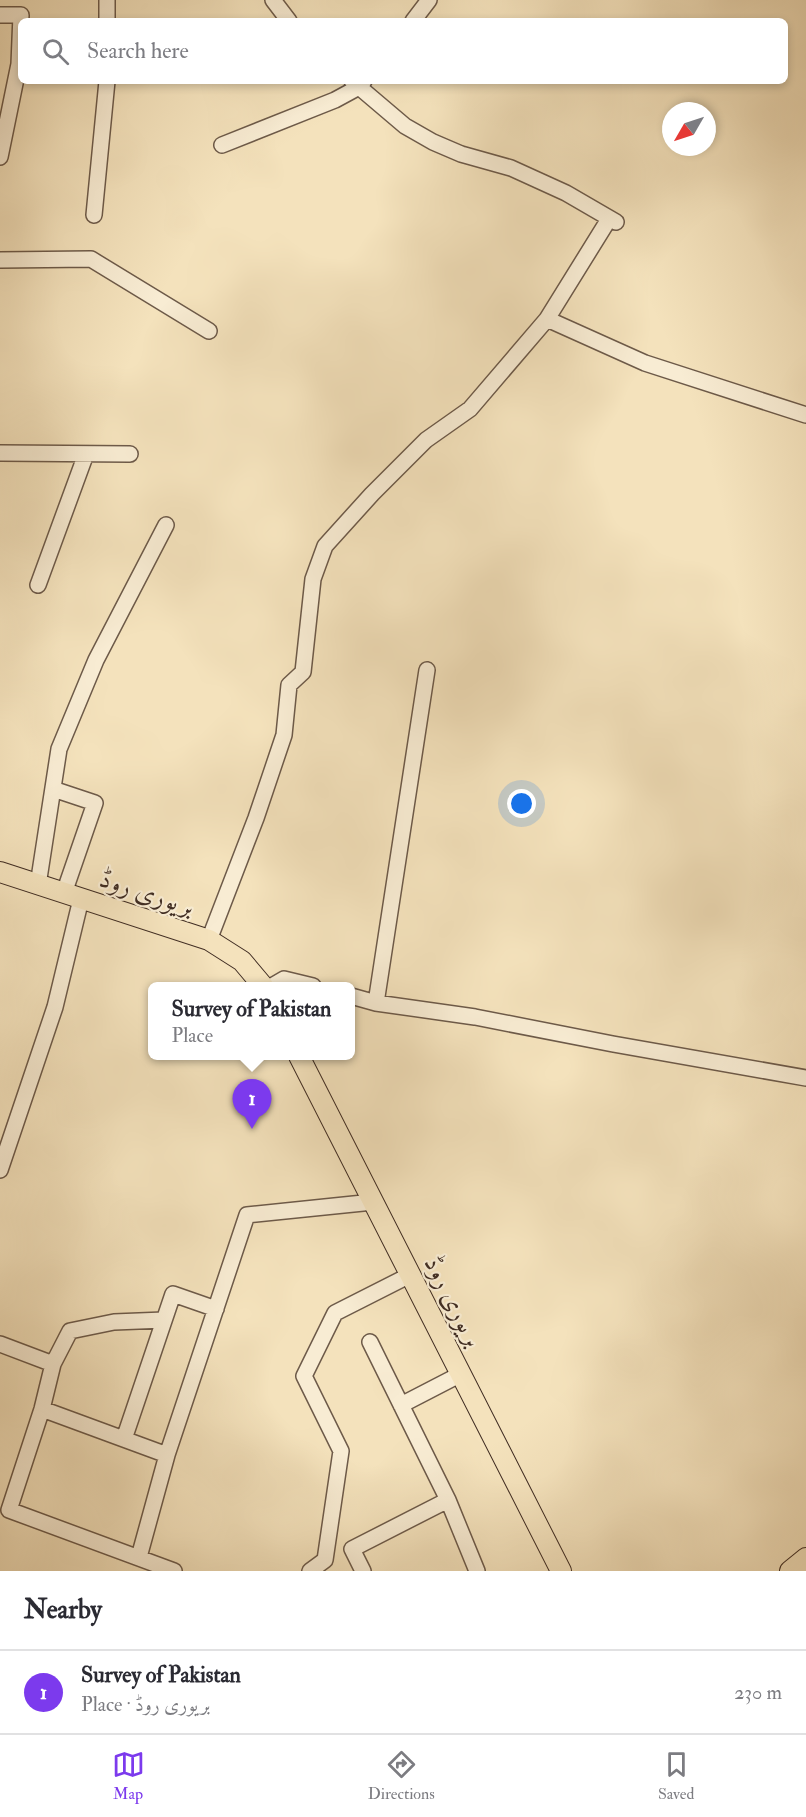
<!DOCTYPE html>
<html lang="en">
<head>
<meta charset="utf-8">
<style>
  :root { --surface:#fff; --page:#f2f2f3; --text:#2b2b33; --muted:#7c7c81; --line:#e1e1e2; --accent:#7c3aed }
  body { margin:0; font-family:"IM FELL Double Pica",Amiri,serif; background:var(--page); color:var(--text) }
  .compass { position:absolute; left:662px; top:102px; width:54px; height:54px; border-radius:50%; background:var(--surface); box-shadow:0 3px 9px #0003; rotate:231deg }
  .you { position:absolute; left:522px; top:804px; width:21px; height:21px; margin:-15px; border:4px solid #fff; border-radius:50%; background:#1a73e8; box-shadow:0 0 0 9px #1a73e833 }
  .badge { display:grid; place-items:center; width:39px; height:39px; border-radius:50%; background:var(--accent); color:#fff; font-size:20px; font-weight:700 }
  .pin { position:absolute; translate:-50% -50px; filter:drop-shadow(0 2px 3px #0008) }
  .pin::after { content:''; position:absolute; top:32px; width:21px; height:18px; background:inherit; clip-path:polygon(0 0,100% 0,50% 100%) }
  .popup { position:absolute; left:148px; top:982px; width:207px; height:78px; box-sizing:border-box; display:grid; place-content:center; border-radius:9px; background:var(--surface); filter:drop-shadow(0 2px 4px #0005); font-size:20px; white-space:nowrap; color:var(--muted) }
  .popup b { font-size:22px; color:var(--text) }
  .popup::after { content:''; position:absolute; left:50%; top:100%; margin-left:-12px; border:12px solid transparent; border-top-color:var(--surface) }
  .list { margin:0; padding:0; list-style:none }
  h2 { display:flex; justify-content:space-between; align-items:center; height:78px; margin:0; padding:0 24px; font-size:26px }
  h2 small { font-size:20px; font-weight:400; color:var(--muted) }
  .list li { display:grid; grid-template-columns:39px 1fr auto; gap:18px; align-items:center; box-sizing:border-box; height:84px; padding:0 24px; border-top:2px solid var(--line) }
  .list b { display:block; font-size:22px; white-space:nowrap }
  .list p { margin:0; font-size:20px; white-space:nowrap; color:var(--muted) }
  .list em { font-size:20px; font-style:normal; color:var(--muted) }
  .icon { flex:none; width:33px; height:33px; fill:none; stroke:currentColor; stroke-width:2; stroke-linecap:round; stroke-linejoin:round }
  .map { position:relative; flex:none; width:806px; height:1571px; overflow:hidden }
  .search { position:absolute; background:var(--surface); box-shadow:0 3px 9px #0003; left:18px; right:18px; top:18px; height:66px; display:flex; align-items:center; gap:15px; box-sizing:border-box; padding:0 21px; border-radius:9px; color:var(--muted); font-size:22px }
  .sheet { height:162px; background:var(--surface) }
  nav { display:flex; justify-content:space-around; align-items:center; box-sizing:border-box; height:84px; border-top:2px solid var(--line); background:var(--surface); font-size:16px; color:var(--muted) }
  nav a { display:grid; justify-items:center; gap:3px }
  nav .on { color:var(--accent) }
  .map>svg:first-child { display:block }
</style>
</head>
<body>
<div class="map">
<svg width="806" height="1571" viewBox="0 0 806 1571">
  <rect width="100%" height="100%" fill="#f4e2bc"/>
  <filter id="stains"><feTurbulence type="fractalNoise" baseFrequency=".00333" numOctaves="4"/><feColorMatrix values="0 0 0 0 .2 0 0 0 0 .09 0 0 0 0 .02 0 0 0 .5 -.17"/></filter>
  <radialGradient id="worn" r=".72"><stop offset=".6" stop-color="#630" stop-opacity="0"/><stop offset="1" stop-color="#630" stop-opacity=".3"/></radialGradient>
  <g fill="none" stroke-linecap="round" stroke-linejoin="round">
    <defs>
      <path id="minor" d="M 273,0 L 289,21
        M 0,15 L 21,15 L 19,64 L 0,157
        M 107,21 L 107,0
        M 413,21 L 429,0
        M 352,81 L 405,126 L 433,142 L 461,154 L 511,168 L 566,193 L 616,222
        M 222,145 L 335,100 L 359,87 L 364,81
        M 94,215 L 107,81
        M 0,260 L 91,259 L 209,331
        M 547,319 L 645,363 L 806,415
        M 0,453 L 130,454
        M 38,585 L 86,454
        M 53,789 L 95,803 L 64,893
        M 38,885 L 59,749 L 96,660 L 166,525
        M 209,940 L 256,818 L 284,735 L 289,685 L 303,672 L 313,579 L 325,546 L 372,494 L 426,440 L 470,409 L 547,319 L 609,219
        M 272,986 L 284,979 L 313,986
        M 351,996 L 376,1003 L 475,1017 L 613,1044 L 806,1078
        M 376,1003 L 427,670
        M 0,1170 L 55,1007 L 81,899
        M 164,1320 L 114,1322 L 70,1331 L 53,1364 L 42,1409 L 9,1510 L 174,1571
        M 370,1342 L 448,1500 L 477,1571
        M 0,1344 L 53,1364
        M 401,1405 L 461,1374
        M 42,1409 L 167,1455
        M 124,1439 L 173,1294 L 216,1309
        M 139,1557 L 167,1455 L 247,1215 L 373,1202
        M 310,1571 L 325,1560 L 341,1451 L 304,1376 L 335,1313 L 410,1275
        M 363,1571 L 352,1549 L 448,1500"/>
      <path id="major" d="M 0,872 L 209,940 L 242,961 L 263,986
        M 299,1056 L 561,1571
        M 790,1571 L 806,1558"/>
    </defs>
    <!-- minor casing -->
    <use href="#minor" stroke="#6d5a49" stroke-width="18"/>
    <!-- major casing -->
    <use href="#major" stroke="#402d23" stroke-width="22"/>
    <!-- minor -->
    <use href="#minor" stroke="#f8ecd3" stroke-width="15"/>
    <!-- major -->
    <use href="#major" stroke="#f4e2bc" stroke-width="20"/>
  </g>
  <g text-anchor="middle" stroke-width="4.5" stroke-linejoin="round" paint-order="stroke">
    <!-- street labels -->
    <g font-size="26" fill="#402d23" stroke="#f8ecd3">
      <text transform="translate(147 892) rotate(18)" y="9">بریوری روڈ</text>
      <text transform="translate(454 1301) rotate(63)" y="9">بریوری روڈ</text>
    </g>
  </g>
  <rect width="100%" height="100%" filter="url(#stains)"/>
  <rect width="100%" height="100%" fill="url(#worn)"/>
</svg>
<svg class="compass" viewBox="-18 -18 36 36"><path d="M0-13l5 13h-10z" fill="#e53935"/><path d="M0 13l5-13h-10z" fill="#7c7c81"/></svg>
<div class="you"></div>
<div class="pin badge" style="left:252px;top:1129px">1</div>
<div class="popup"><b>Survey of Pakistan</b>Place</div>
<div class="search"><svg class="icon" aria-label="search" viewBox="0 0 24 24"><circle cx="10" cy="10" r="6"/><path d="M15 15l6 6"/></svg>Search here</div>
</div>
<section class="sheet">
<h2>Nearby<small></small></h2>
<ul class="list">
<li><span class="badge">1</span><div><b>Survey of Pakistan</b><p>Place · بریوری روڈ</p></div><em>230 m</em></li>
</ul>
</section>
<nav>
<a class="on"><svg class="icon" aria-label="map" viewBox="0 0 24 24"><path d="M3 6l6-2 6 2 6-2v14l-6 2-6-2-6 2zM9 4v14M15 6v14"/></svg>Map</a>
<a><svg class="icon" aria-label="directions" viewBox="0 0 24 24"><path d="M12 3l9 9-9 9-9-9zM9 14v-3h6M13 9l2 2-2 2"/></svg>Directions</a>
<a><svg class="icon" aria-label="saved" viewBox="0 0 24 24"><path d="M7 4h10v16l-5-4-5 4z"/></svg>Saved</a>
</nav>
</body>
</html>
